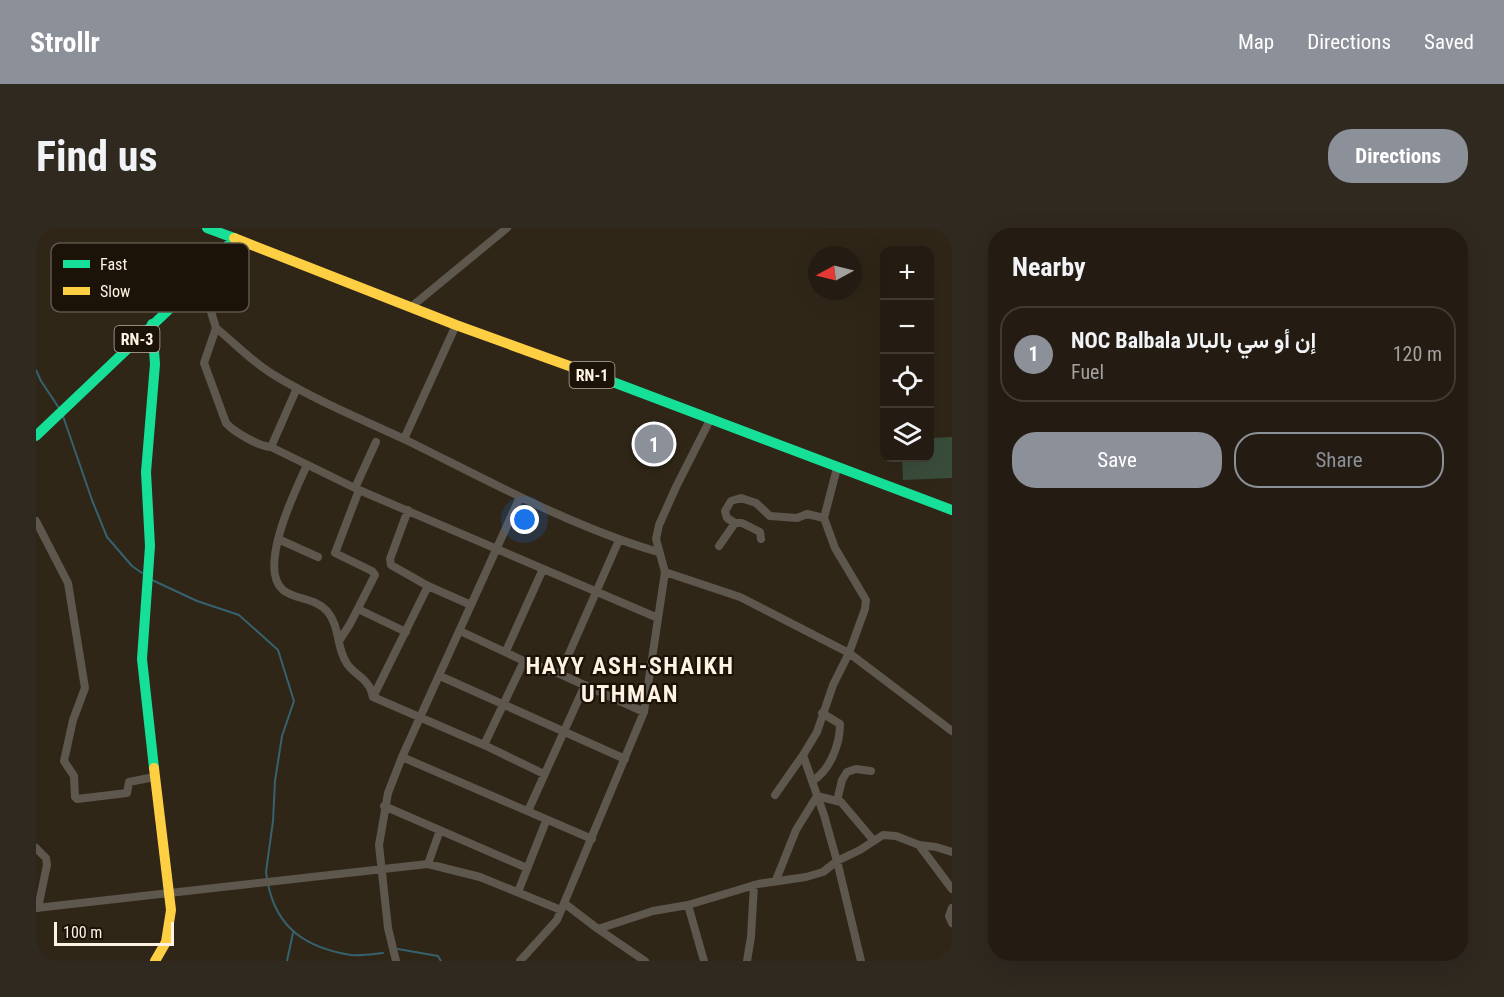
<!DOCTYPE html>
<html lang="en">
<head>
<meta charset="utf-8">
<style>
  :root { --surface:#241c12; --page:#302920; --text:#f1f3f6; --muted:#a3a19f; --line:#413a32; --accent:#8c9099 }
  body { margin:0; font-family:"Roboto Condensed",Vazirmatn,sans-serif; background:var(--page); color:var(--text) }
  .controls { position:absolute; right:18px; top:18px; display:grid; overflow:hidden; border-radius:12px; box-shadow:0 6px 24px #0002 }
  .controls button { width:54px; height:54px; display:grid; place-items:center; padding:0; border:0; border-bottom:2px solid var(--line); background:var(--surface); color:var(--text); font:30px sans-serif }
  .compass { position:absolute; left:772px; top:18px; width:54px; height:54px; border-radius:50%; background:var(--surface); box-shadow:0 6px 24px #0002; rotate:263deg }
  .scale { position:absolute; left:18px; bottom:15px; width:120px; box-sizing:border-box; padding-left:6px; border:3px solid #fff2e3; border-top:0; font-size:16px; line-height:21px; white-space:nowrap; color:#fff2e3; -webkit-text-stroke:4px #1b1208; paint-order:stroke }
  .you { position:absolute; left:489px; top:292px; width:21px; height:21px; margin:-15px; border:4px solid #fff; border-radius:50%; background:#1a73e8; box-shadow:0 0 0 9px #1a73e833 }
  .badge { display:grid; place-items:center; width:39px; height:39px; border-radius:50%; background:var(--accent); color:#fff; font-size:20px; font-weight:700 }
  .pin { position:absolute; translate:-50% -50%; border:3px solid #fff; box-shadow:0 2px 6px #0006 }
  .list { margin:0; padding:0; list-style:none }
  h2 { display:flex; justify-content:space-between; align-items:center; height:78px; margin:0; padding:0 24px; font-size:26px }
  h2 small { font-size:20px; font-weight:400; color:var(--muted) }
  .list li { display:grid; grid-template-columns:39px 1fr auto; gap:18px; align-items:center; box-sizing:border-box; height:96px; margin:0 12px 12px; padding:0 12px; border:2px solid var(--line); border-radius:24px }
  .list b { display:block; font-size:22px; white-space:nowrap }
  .list p { margin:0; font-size:20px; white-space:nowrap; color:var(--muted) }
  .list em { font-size:20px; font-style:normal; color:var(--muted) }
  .actions { display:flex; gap:12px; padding:18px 24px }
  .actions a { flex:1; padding:14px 0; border:2px solid var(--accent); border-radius:24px; text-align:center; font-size:21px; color:var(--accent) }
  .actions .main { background:var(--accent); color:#fff }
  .icon { flex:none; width:33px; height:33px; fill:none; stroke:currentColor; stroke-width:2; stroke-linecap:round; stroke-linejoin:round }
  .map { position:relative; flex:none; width:916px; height:733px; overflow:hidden; border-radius:24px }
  header { display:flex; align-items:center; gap:36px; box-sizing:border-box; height:84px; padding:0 30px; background:var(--accent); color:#fff }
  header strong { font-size:28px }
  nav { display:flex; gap:33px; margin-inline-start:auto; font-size:21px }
  .intro { display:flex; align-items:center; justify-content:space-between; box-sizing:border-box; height:144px; padding:0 36px }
  h1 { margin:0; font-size:42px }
  .button { padding:15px 27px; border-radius:24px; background:var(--accent); color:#fff; font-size:21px; font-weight:700 }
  main { display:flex; gap:36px; padding:0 36px }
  aside { flex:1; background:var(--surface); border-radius:24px; box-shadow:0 6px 24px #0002 }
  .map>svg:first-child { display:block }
</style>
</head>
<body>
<header>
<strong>Strollr</strong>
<nav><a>Map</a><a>Directions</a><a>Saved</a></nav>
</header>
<div class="intro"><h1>Find us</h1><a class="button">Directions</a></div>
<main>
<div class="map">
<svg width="916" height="733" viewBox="0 0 916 733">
  <rect width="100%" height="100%" fill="#302618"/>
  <!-- green -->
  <path fill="#3a4d3b" d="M 916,209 L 916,250 L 867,252 L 866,230 L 894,230 L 894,210 Z"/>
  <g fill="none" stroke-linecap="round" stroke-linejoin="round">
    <!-- stream -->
    <path stroke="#35626e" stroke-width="2" d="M 0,142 L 5,153 L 23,180
      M 27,188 L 56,272 L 71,309 L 96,338 L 106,345
      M 116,352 L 161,373 L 203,387 L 242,422 L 258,473 L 246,508 L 239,553 L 237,593 L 230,644 L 231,651
      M 232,656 C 241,701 271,720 315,727 C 325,728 337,726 347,725
      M 362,721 L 402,728 L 405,733
      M 251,733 L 257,705"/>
    <!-- street -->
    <path stroke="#5e574d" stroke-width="8" d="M 165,51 L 180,100 L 168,135 L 190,195 C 198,204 224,219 235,219 L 323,262 L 622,390
      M 375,79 L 471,0
      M 420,97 L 368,211 C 451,252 534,298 622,324
      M 180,100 C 200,116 216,134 238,147 C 279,172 325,191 368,211
      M 235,219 L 261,160
      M 271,237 C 260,261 221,340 247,362 C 259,372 278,369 291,383 C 304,398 300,418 310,434 C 315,444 327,448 332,457 C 335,460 336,466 337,469 L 448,517 L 508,546
      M 801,240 L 788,290 L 799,320 L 830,372 L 829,381 L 813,425 L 797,457 L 781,504 L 767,527 L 788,587 L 802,637 L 825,733
      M 319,260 L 340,214
      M 372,282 L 354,331 L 355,337 L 392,358 L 435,377
      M 0,293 L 32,355 L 49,460 L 37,492 L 28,533 L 38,548 L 39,569 L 41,571 L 91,565 L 93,554 L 118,549
      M 699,295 L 706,295 L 724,304 L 725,311
      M 242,311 L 282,329
      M 683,318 L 699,295 L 691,290 L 689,283 L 695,273 L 705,270 L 720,275 L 734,288 L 761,290 L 771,286 L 788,290
      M 629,344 L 704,369 L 813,425 L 916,503
      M 322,381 L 370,404
      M 424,403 L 488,433 L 524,446 L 608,484
      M 303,413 L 314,396 L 339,347 L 336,343 L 299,325 L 323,262
      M 470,423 L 507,341
      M 524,446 L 583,312
      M 404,448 L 589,531
      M 337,469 L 392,358
      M 448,517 L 488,433
      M 366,529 L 556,611
      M 776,553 C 794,543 804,516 804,496 L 786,485
      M 739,567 L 767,527
      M 801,573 L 806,552 L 811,544 L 820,541 L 835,543
      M 348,578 L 491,640
      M 492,583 L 549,457
      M 883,617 L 916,661
      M 0,620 L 10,630 L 11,637 L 2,680
      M 392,636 L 404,602
      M 740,652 L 760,602 L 781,568 L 805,574 L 838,613
      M 482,664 L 510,593
      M 528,675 L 562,701 L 609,733
      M 652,677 L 668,733
      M 0,680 L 392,636 L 444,649 L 525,682
      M 916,680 L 913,688 L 916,695
      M 562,701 L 617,683 L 652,677 L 722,656 L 770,649 L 787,644 L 801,633 L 824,622 L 847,607 L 860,608 L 883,617 L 900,619 L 916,624
      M 360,733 L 352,700 L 343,617 L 352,565 L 366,529 L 484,269
      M 484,733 L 521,692 L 608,484 L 629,344 L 620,311 L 623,297 L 640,259 L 675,190
      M 711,733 L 715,709 L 718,657"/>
    <!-- fast -->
    <path stroke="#16e098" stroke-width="10" d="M 116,96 L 119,136 L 110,244 L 114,318 L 106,431 L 118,540
      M 561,148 L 916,282
      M 0,208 L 165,51 L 198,10 L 171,0"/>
    <!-- slow -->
    <path stroke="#ffcf43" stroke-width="10" d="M 198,10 L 420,97 L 561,148
      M 118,540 L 135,682 L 130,714 L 119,733"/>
  </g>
  <g text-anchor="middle" stroke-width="4.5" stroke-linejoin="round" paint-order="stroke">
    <!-- shield labels -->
    <g fill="#1b1208" stroke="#bbafa1" stroke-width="1.5">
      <rect x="78.5" y="98" width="45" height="26" rx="4.5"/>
      <rect x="533.5" y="134" width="45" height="26" rx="4.5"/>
    </g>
    <g font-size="16" font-weight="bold" fill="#fff2e3">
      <text x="101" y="117">RN-3</text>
      <text x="556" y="153">RN-1</text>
    </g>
    <!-- district labels -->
    <g font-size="24" font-weight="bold" letter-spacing="1.5" fill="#fff2e3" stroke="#1b1208">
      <text x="594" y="446">HAYY ASH-SHAIKH<tspan x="594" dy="28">UTHMAN</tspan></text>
    </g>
  </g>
  <!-- legend -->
  <rect x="15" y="15" width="198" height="69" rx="9" fill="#1b1208" stroke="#5f554a" stroke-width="1.5"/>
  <rect x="27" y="32" width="27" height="8" fill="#16e098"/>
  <rect x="27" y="59" width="27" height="8" fill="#ffcf43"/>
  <g font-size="16" fill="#fff2e3">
    <text x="64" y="42">Fast</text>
    <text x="64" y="69">Slow</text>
  </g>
</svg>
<div class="controls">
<button>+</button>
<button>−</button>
<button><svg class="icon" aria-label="locate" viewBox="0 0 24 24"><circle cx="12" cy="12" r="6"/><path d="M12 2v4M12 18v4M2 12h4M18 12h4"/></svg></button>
<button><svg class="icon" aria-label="layers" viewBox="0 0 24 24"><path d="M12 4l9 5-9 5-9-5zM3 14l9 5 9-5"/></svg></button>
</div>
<svg class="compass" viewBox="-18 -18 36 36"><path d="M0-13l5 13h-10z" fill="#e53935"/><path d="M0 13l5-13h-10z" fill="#a3a19f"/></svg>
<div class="scale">100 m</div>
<div class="you"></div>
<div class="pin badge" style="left:618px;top:216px">1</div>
</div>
<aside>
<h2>Nearby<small></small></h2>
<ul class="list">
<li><span class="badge">1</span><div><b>NOC Balbala إن أو سي بالبالا</b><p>Fuel</p></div><em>120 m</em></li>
</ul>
<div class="actions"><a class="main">Save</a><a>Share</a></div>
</aside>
</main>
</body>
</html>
